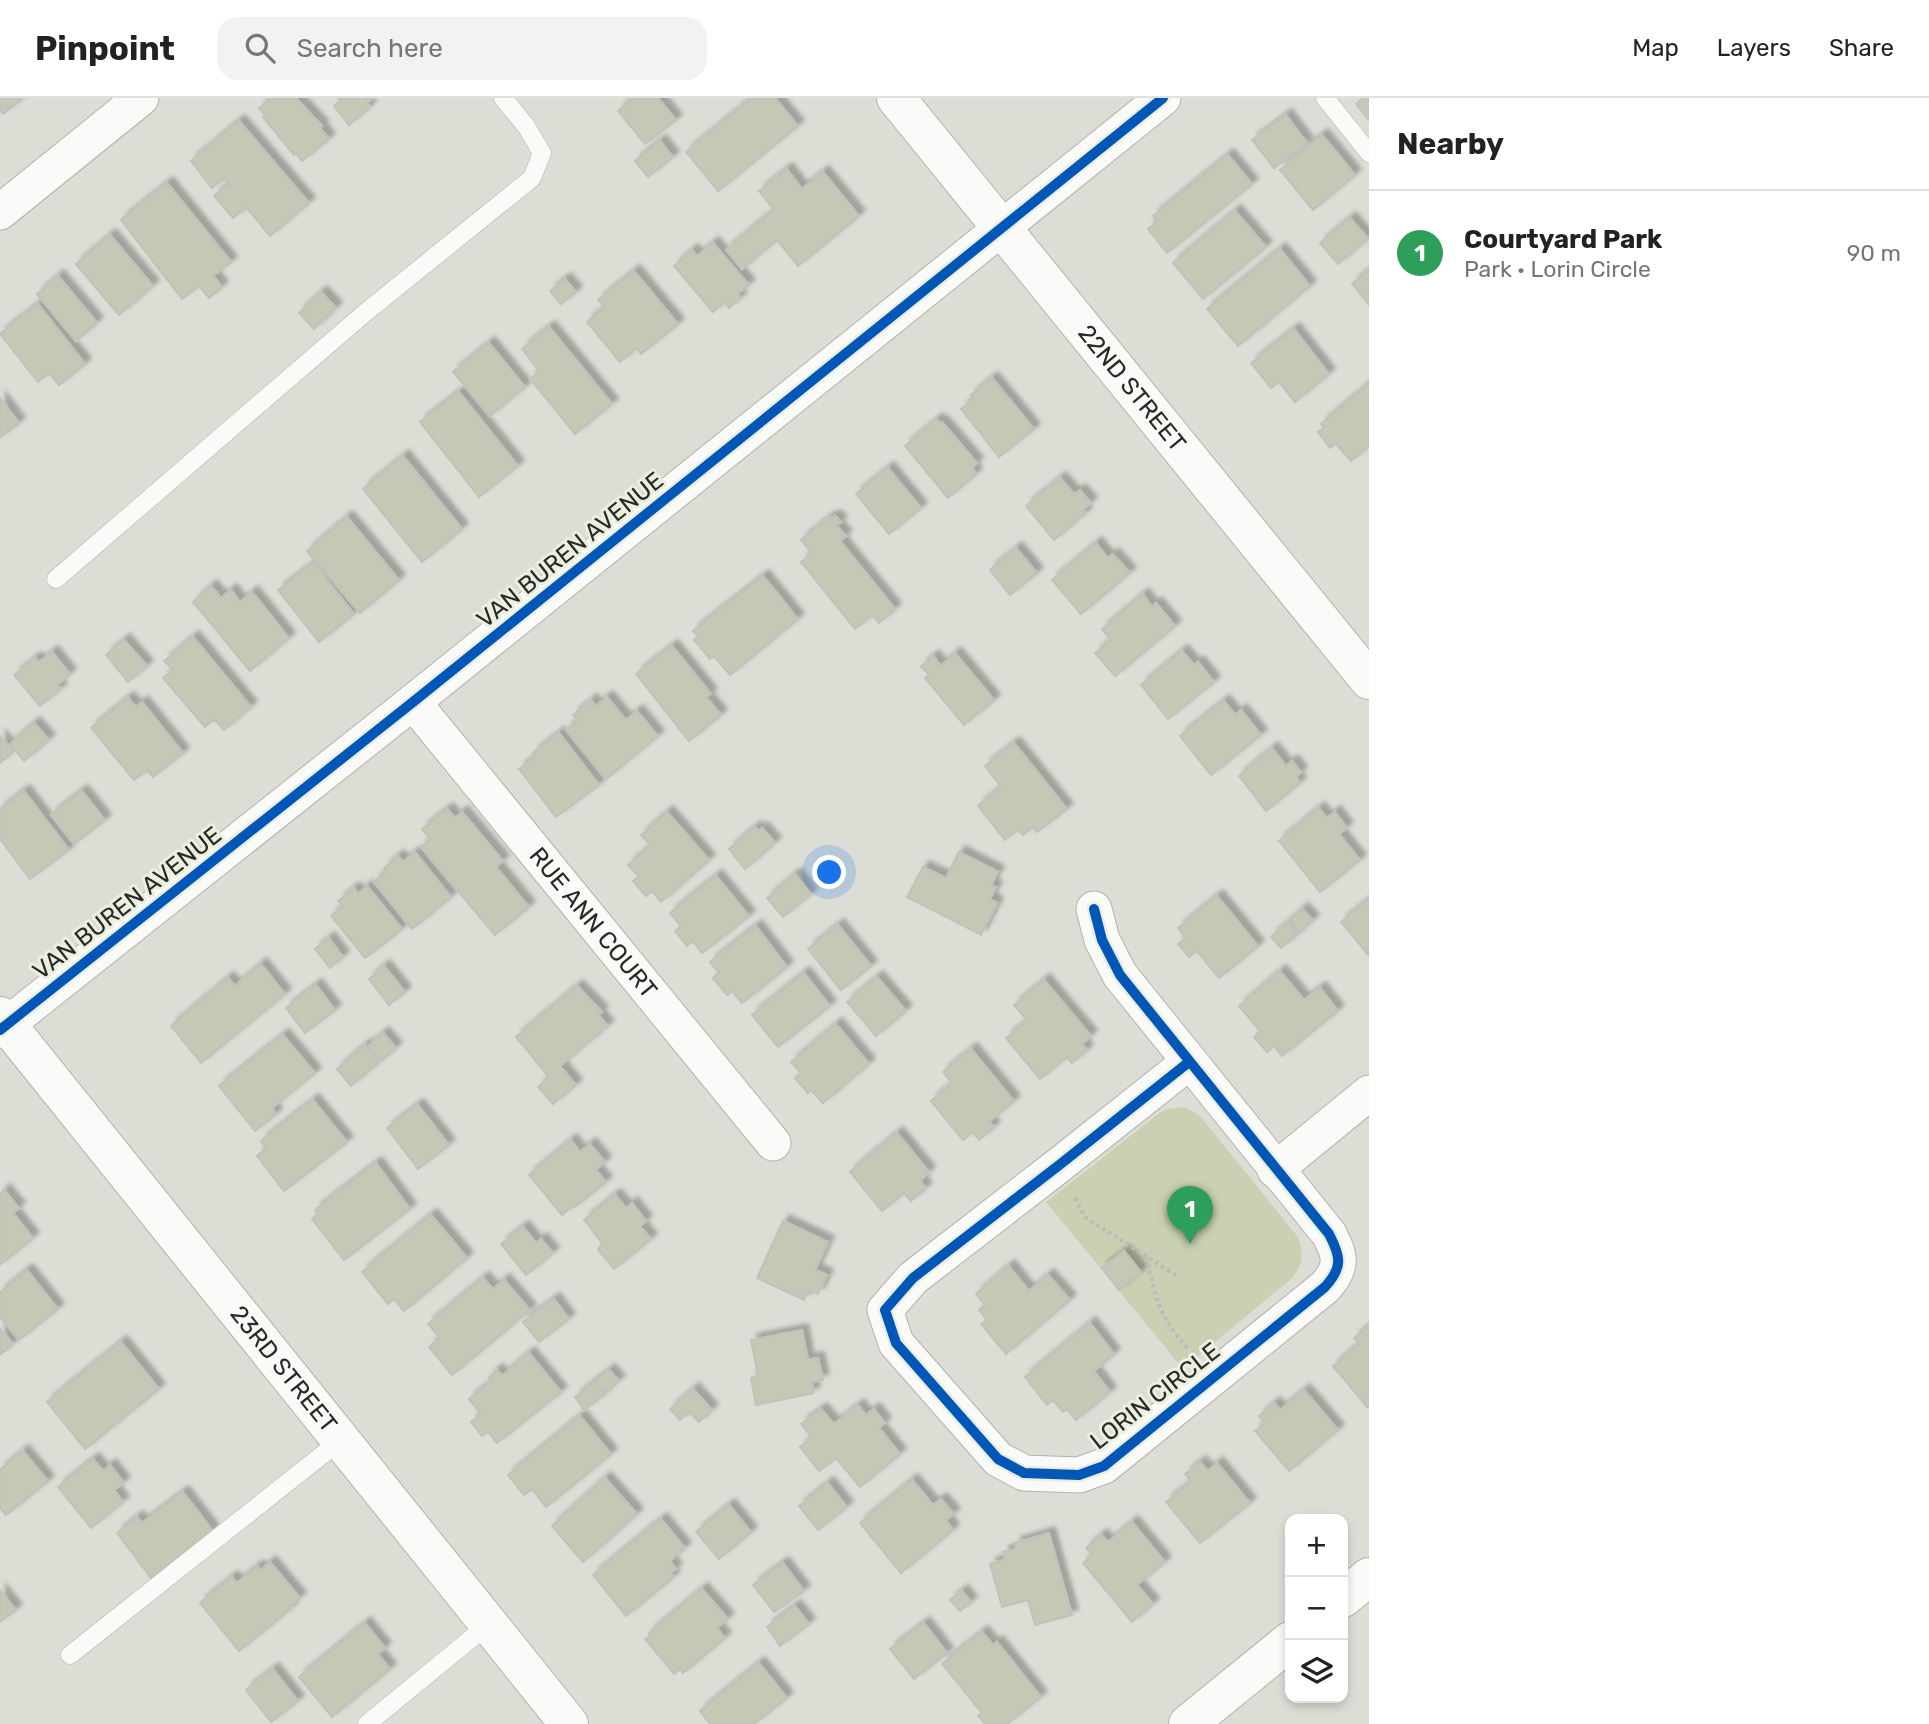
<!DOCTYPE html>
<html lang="en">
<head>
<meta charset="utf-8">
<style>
  :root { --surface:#fff; --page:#f2f2f2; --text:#222; --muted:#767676; --line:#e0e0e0; --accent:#ea580c }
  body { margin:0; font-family:Rubik,sans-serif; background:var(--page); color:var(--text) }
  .controls { position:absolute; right:21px; bottom:21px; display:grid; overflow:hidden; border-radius:14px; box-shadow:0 4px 10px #0003 }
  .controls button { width:63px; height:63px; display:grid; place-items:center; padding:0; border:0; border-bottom:2px solid var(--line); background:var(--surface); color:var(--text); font:35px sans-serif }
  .you { position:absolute; left:830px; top:775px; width:24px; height:24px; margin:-18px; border:5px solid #fff; border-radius:50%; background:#1a73e8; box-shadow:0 0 0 10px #1a73e833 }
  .badge { display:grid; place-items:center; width:46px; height:46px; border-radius:50%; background:var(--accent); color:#fff; font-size:23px; font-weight:700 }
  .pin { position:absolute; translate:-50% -58px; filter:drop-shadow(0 2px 4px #0008) }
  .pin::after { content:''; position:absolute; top:37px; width:24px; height:21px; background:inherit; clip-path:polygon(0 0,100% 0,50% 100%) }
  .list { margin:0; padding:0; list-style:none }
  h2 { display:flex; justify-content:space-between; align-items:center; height:91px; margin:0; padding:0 28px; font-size:30px }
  h2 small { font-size:23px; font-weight:400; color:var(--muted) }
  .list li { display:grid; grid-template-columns:46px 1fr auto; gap:21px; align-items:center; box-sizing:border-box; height:126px; padding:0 28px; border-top:2px solid var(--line) }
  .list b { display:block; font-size:26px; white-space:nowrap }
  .list p { margin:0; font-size:23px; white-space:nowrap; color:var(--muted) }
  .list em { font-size:23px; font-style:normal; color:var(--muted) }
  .icon { flex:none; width:38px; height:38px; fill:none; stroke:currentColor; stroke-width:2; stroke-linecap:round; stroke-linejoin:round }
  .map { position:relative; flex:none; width:1369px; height:1626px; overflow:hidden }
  header { display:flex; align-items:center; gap:42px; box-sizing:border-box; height:98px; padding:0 35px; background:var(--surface); border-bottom:2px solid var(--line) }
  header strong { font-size:33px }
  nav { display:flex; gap:38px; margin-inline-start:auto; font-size:24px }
  .search { width:490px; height:63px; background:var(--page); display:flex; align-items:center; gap:18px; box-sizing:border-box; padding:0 24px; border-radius:21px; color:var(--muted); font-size:26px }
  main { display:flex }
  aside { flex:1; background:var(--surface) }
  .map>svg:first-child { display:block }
</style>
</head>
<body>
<header>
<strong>Pinpoint</strong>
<div class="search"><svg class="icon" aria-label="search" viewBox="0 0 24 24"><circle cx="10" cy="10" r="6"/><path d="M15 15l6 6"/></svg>Search here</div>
<nav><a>Map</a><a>Layers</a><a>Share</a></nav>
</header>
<main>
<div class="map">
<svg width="1369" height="1626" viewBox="0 0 1369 1626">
  <defs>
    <filter id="shadow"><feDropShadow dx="6" dy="-6" stdDeviation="2" flood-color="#0004"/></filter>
  </defs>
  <rect width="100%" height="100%" fill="#dcded6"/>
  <!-- green -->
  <path fill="#c9d1b2" d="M 1185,1009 L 1200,1018 L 1298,1139 C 1304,1156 1303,1167 1291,1181 L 1183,1271 L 1046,1104 L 1161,1014 L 1168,1011 Z"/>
  <!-- building -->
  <path fill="#c3c9b4" stroke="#c0c2bc" stroke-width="2" filter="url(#shadow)" d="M 0,0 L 23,0 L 3,16 L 0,12 Z
    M 272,0 L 296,0 L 322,28 L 320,30 L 329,41 L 302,63 L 296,55 L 294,57 L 263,19 L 265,18 L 259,10 Z
    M 339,0 L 373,0 L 367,5 L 370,9 L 349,27 L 334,8 L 341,2 Z
    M 634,0 L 658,0 L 676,22 L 645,46 L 618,13 Z
    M 752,0 L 775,0 L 798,28 L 718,93 L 686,54 Z
    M 1364,0 L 1369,0 L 1369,22 L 1356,6 Z
    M 1286,17 L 1307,45 L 1274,70 L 1252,42 Z
    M 239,23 L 309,105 L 270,138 L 246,109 L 233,120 L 214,98 L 229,86 L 224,80 L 212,90 L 191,63 Z
    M 1322,37 L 1355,77 L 1313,112 L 1280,72 Z
    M 660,43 L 673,59 L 648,79 L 635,63 Z
    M 1228,57 L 1252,86 L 1167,155 L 1148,131 L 1157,124 L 1153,118 Z
    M 787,71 L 802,91 L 823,74 L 859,118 L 798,168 L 777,142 L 742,171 L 726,152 L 774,112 L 759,93 Z
    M 167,85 L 231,164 L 213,178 L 222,189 L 209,200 L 199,188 L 182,201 L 121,122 Z
    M 1235,113 L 1266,149 L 1203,201 L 1173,165 Z
    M 1350,120 L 1368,141 L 1338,166 L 1320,145 Z
    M 110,137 L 153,188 L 119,217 L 76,166 Z
    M 713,145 L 749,187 L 737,196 L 741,200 L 729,210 L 725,204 L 713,214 L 674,168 L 692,152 L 697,158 Z
    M 1280,151 L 1310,188 L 1238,248 L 1207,211 Z
    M 1369,172 L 1369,207 L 1352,186 Z
    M 634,173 L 678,226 L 641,256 L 637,250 L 620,264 L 587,224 L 605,209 L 598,202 Z
    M 58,178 L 97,225 L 76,243 L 37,196 Z
    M 565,181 L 576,194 L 561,206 L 550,193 Z
    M 321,194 L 336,210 L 314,231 L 299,215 Z
    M 38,206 L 85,266 L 59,287 L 49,275 L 38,284 L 0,236 Z
    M 549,229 L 612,306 L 575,336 L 530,281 L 540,274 L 522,251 Z
    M 1294,231 L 1329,276 L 1295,304 L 1279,284 L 1271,290 L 1251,265 Z
    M 489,245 L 525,289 L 490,318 L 453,274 Z
    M 992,280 L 1034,331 L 999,359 L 961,311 L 974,301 L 971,297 Z
    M 1369,286 L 1369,348 L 1351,363 L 1336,346 L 1330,350 L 1318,334 L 1324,330 L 1321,326 Z
    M 459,294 L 518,368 L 479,399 L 420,324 Z
    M 0,300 L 19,325 L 0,340 Z
    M 937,321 L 940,325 L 942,324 L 977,365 L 972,370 L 976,376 L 948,400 L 905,348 Z
    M 403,358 L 462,431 L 422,464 L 363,391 Z
    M 888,370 L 921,410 L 889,436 L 856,396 Z
    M 1060,380 L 1074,396 L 1080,392 L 1091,405 L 1083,412 L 1086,415 L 1054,442 L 1026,408 Z
    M 835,418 L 841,424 L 836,427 L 846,438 L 840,443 L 895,511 L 879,525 L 872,517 L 855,531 L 801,464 L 812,455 L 801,442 L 830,419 L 832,421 Z
    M 347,419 L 399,482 L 360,515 L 307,453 Z
    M 1096,445 L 1108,460 L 1113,456 L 1130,475 L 1081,516 L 1052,482 Z
    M 1016,450 L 1037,475 L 1010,497 L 990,472 Z
    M 314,465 L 354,516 L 319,544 L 278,492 Z
    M 763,478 L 798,521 L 730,577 L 714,558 L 710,561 L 694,542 L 698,539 L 693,533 Z
    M 211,488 L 221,500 L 231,492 L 240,504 L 252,494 L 289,540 L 250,573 L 193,504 Z
    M 1143,496 L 1152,509 L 1156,505 L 1175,528 L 1115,578 L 1095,555 L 1111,542 L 1102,531 Z
    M 193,539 L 251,609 L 224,632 L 214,621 L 205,629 L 163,580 L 173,572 L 164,563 Z
    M 124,542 L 147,568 L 128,584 L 106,557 Z
    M 672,548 L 711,596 L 706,599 L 721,617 L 689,643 L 636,576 Z
    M 1182,553 L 1194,567 L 1198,564 L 1214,584 L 1168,621 L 1141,587 Z
    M 52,554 L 70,576 L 57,587 L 61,591 L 40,608 L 14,577 L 35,560 L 39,564 Z
    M 955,555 L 994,602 L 964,627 L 925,580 L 929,577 L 921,568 L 933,558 L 941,568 Z
    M 607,599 L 626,622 L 637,613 L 658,638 L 606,681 L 566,632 L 578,622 L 573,617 L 591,602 L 596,608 Z
    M 128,600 L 136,609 L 142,604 L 183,655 L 153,679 L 147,672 L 134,682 L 91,630 Z
    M 1224,603 L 1235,617 L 1241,612 L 1261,637 L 1211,677 L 1180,638 Z
    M 34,625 L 49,642 L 24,663 L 10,646 Z
    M 559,635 L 599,687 L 556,719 L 519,671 L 535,659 L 533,655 Z
    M 0,638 L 13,654 L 0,665 Z
    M 1014,645 L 1067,711 L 1037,734 L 1033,729 L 1023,737 L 1018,731 L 1005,742 L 978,708 L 1001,689 L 985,668 Z
    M 1272,650 L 1286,668 L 1292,663 L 1301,674 L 1296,679 L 1300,685 L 1266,713 L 1239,678 Z
    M 24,693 L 69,752 L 30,781 L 0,741 L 0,711 Z
    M 82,693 L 105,722 L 74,746 L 51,717 Z
    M 1319,710 L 1327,720 L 1335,714 L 1347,730 L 1339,736 L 1360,762 L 1320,794 L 1279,743 Z
    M 447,711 L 455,720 L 462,714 L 503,763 L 496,769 L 529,809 L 495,837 L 421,749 L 430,741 L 422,731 Z
    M 667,714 L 709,762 L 661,804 L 652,793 L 646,798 L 633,783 L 639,778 L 628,767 L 651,748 L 641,737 Z
    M 755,729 L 759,733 L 762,730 L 775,745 L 745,771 L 729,751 Z
    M 415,754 L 451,799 L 412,831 L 374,784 L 387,773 L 384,770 L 398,758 L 403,764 Z
    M 959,754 L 998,774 L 991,787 L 996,789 L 990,801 L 997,805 L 981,837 L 907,799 L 923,769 L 946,780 Z
    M 795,776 L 811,796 L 783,819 L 767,800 Z
    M 716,778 L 749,818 L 702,855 L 693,843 L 687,848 L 675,833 L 681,828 L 670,815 Z
    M 367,788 L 402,831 L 365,860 L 331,818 L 343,808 L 338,803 L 354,790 L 358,796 Z
    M 1217,798 L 1258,848 L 1219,880 L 1197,853 L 1189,859 L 1178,846 L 1185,840 L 1178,830 Z
    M 1369,801 L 1369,858 L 1341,824 Z
    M 1302,811 L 1313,822 L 1300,834 L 1290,822 Z
    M 1288,824 L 1298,836 L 1281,850 L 1271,839 Z
    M 838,827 L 871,868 L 841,892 L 808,851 Z
    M 756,828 L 787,869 L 742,905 L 732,893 L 727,897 L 713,880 L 719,875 L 710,864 Z
    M 329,840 L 343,859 L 330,870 L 315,851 Z
    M 261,866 L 285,896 L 201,965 L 171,928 L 228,880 L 235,888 Z
    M 384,868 L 405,894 L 389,907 L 369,881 Z
    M 1280,873 L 1304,902 L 1320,890 L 1338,913 L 1282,958 L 1274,948 L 1267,954 L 1254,939 L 1260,933 L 1239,908 Z
    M 804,875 L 830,908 L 778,949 L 752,917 Z
    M 877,879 L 906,913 L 876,938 L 847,904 Z
    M 1044,882 L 1091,938 L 1082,946 L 1087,952 L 1072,965 L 1067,959 L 1040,981 L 1006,940 L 1027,922 L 1014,907 Z
    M 316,887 L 335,912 L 305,935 L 286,910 Z
    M 577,888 L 602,914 L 598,917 L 608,928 L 560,968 L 576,987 L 553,1006 L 538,989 L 549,979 L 516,939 Z
    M 836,926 L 869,966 L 823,1005 L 811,992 L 808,995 L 795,980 L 801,975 L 791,964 Z
    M 383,935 L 396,950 L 381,963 L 368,948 Z
    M 283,937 L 315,975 L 272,1010 L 276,1016 L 255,1033 L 219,988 Z
    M 365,947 L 379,964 L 351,988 L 337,971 Z
    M 971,951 L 1014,1003 L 989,1024 L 994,1029 L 979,1042 L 973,1034 L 963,1042 L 931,1003 L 952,985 L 943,974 Z
    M 313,1002 L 347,1044 L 284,1093 L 257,1058 L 266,1051 L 261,1043 Z
    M 418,1007 L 449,1047 L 418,1071 L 387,1030 Z
    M 897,1035 L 929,1074 L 920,1083 L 926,1090 L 911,1103 L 904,1095 L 882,1113 L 850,1074 Z
    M 571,1042 L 580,1054 L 590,1046 L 605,1064 L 596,1072 L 606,1084 L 575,1109 L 574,1107 L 562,1117 L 529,1077 Z
    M 376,1065 L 410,1111 L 344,1162 L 312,1121 L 318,1116 L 315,1112 Z
    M 4,1092 L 19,1110 L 13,1115 L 33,1140 L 0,1167 L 0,1096 Z
    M 615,1097 L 626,1110 L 632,1105 L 646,1123 L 640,1128 L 651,1141 L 614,1171 L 598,1152 L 602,1145 L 584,1122 Z
    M 431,1117 L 467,1160 L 404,1213 L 394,1201 L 388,1206 L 362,1174 Z
    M 783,1123 L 828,1144 L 815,1172 L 827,1177 L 818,1196 L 809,1192 L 804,1202 L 757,1180 Z
    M 523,1129 L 536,1145 L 541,1141 L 553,1155 L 526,1177 L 501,1146 Z
    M 1124,1153 L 1141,1174 L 1119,1192 L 1102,1170 Z
    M 1009,1168 L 1029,1193 L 1048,1177 L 1070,1202 L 1006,1256 L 981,1226 L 987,1222 L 979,1212 L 985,1207 L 976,1196 Z
    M 27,1172 L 58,1211 L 19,1242 L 0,1219 L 0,1194 Z
    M 483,1180 L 493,1191 L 504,1182 L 530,1212 L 452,1277 L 429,1249 L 440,1240 L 428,1226 Z
    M 554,1201 L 569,1221 L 539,1244 L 523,1224 Z
    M 1090,1225 L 1114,1256 L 1094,1273 L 1110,1294 L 1076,1322 L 1067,1311 L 1063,1314 L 1053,1302 L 1047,1307 L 1025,1279 Z
    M 1369,1228 L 1369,1309 L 1368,1310 L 1333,1268 L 1359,1246 L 1354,1240 Z
    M 0,1231 L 13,1246 L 0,1257 Z
    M 802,1232 L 808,1262 L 818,1260 L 823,1282 L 812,1284 L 814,1295 L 756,1307 L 751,1280 L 758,1278 L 751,1242 Z
    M 121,1244 L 159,1291 L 85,1351 L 47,1304 Z
    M 529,1255 L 561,1294 L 497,1345 L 488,1334 L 482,1338 L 471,1324 L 481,1317 L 469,1301 L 492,1283 L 489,1279 L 497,1272 L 502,1278 Z
    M 609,1272 L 619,1283 L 605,1295 L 595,1283 Z
    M 595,1283 L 605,1296 L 584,1312 L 575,1299 Z
    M 693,1291 L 712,1312 L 699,1324 L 689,1314 L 680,1322 L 670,1311 Z
    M 1304,1292 L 1338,1332 L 1289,1373 L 1255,1333 L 1265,1325 L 1259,1318 L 1274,1305 L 1280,1312 Z
    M 858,1307 L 866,1317 L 874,1311 L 885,1325 L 879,1330 L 900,1356 L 860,1389 L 836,1360 L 819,1373 L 800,1349 L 812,1340 L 801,1326 L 821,1311 L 834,1326 Z
    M 580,1318 L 611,1356 L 546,1409 L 532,1391 L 524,1397 L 508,1377 Z
    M 23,1353 L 48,1383 L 6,1417 L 0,1410 L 0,1372 Z
    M 93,1361 L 103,1373 L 110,1367 L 124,1385 L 114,1392 L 123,1404 L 91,1430 L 58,1389 Z
    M 1200,1364 L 1208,1373 L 1217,1365 L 1250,1405 L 1200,1445 L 1166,1404 L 1191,1384 L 1185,1376 Z
    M 605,1380 L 637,1416 L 583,1464 L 552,1428 Z
    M 912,1382 L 933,1407 L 941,1401 L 954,1416 L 946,1422 L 953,1432 L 901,1475 L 860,1425 Z
    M 828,1385 L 847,1409 L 818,1432 L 799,1408 Z
    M 183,1394 L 213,1433 L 151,1480 L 117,1435 L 137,1419 L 142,1425 Z
    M 729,1407 L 751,1434 L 719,1461 L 696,1434 Z
    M 661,1421 L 685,1450 L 670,1463 L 676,1471 L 670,1475 L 674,1479 L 626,1518 L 593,1477 Z
    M 1132,1424 L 1165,1464 L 1137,1487 L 1153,1506 L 1132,1524 L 1083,1465 L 1092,1457 L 1086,1450 L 1101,1437 L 1108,1444 Z
    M 1049,1435 L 1072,1517 L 1035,1527 L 1028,1502 L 1002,1509 L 990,1466 L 1005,1461 L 1003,1454 L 1016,1451 L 1015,1445 Z
    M 270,1464 L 300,1500 L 290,1508 L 292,1510 L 239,1553 L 200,1505 L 232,1479 L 237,1485 L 257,1468 L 261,1472 Z
    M 783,1465 L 804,1493 L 774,1514 L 753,1487 Z
    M 702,1491 L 728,1521 L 717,1530 L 725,1540 L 683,1575 L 680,1571 L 674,1576 L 645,1541 L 651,1537 L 649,1535 Z
    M 0,1492 L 16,1512 L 0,1524 Z
    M 962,1493 L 971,1504 L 960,1513 L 950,1502 Z
    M 795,1508 L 809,1526 L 780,1548 L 767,1529 Z
    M 365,1525 L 385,1550 L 378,1556 L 390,1571 L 332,1619 L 299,1579 Z
    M 924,1525 L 947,1555 L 914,1581 L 890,1551 Z
    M 982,1534 L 993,1547 L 997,1544 L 1041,1599 L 1007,1626 L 985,1626 L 978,1618 L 982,1615 L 942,1566 Z
    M 759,1565 L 787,1600 L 754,1626 L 710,1626 L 700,1613 Z
    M 273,1571 L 298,1603 L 271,1624 L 246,1592 Z"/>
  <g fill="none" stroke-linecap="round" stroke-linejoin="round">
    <defs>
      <path id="service" d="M 1325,0 L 1369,55
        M 56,481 L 366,214 L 532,80 L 542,55 L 526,28 L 503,0
        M 70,1557 L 341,1342
        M 367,1626 L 489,1526"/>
      <g id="minor">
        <path d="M 0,114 L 141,0"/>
        <path id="s1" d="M 413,604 L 773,1045"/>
        <path d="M 1094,811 L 1102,842 L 1120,877 L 1329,1136 C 1341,1159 1343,1169 1325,1189 L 1104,1368 L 1079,1377 L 1024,1375 L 998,1361 L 896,1245 L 885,1212 L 913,1180 L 1058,1068 L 1189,964"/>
        <path d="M 0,932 L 413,604 L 1163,0"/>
        <path d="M 1275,1072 L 1369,995"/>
      </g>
      <g id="tertiary">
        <path id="s2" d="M 896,0 L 1369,582"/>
        <path id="s3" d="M 0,918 L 569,1626"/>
      </g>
      <path id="primary" d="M 1343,1500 L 1369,1479
        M 1188,1626 L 1290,1543"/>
    </defs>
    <!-- service casing -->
    <use href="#service" stroke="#b1b3ad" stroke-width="19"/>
    <!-- minor casing -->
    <use href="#minor" stroke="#b1b3ad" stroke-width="37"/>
    <!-- tertiary casing -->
    <use href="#tertiary" stroke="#b1b3ad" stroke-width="40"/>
    <!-- primary casing -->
    <use href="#primary" stroke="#b1b3ad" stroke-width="40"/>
    <!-- path -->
    <path stroke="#bcbdba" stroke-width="4.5" stroke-dasharray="3.5 3.5" stroke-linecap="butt" d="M 1075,1100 L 1085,1119 L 1177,1178
      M 1146,1159 C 1157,1203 1158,1217 1189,1252"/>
    <!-- service -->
    <use href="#service" stroke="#fafaf9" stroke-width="18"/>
    <!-- minor -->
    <use href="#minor" stroke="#fafaf9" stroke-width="35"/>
    <!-- tertiary -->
    <use href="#tertiary" stroke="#fafaf9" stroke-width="38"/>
    <!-- primary -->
    <use href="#primary" stroke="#fafaf9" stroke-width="38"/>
    <defs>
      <path id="cycleway" d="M 1094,811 L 1102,842 L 1120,877 L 1329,1136 C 1341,1159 1343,1169 1325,1189 L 1104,1368 L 1079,1377 L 1024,1375 L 998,1361 L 896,1245 L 885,1212 L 913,1180 L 1058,1068 L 1189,964
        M 0,932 L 413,604 L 1163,0"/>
    </defs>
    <!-- cycleway casing -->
    <use href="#cycleway" stroke="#eaefe0" stroke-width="15"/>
    <!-- cycleway -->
    <use href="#cycleway" stroke="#0057b8" stroke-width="10"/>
  </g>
  <g text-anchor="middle" stroke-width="6" stroke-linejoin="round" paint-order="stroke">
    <!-- street labels -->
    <g font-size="24" fill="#292a25" stroke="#eaefe0">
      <text dy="8" stroke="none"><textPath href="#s2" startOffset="374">22ND STREET</textPath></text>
      <text transform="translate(570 452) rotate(-39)" y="8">VAN BUREN AVENUE</text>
      <text transform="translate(127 805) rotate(-38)" y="8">VAN BUREN AVENUE</text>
      <text dy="8" stroke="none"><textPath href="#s1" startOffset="285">RUE ANN COURT</textPath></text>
      <text dy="8" stroke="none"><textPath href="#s3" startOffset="453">23RD STREET</textPath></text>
      <text transform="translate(1155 1298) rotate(-38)" y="8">LORIN CIRCLE</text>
    </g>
  </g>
</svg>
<div class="controls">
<button>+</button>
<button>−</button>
<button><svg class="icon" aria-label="layers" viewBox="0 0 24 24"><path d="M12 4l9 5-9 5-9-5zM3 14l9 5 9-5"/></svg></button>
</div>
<div class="you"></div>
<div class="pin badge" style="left:1190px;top:1146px;background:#2e9e5b">1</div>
</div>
<aside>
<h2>Nearby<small></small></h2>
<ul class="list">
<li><span class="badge" style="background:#2e9e5b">1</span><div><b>Courtyard Park</b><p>Park · Lorin Circle</p></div><em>90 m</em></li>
</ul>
</aside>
</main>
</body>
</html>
